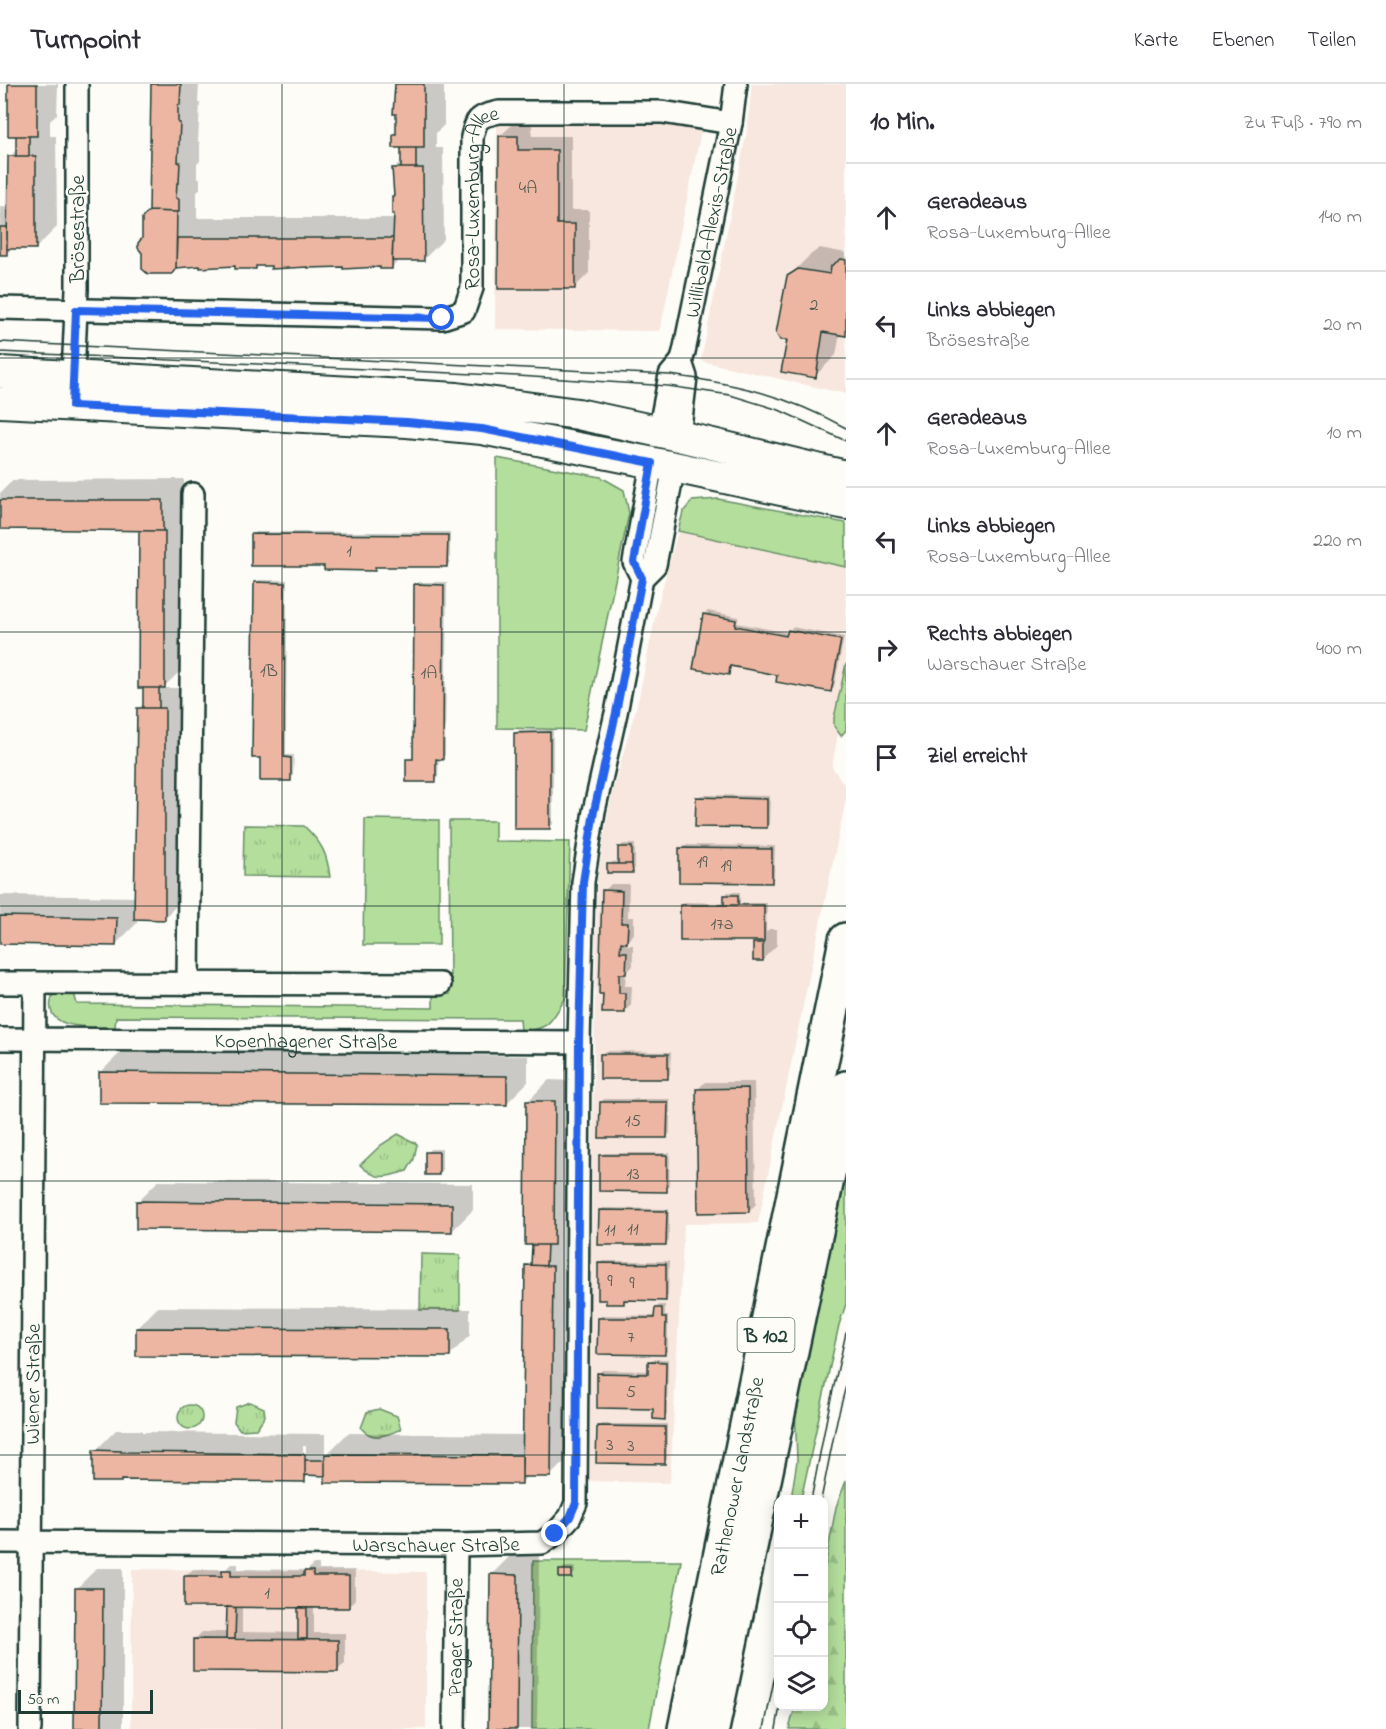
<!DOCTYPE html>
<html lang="de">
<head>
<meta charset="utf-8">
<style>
  :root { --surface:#fff; --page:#f7f7f7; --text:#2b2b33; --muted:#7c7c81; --line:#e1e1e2 }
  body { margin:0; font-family:"Indie Flower",sans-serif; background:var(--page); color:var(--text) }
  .controls { position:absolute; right:18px; bottom:18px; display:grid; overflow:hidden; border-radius:12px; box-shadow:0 3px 15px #0003 }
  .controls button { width:54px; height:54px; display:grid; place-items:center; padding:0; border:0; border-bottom:2px solid var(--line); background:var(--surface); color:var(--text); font:30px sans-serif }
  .scale { position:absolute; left:18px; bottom:15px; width:135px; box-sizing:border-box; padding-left:6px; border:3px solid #1f3d34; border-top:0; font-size:16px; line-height:21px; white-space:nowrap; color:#1f3d34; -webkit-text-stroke:4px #fdfcf7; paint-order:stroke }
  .stop { position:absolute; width:18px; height:18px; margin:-14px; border:4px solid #2563eb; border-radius:50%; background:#fff }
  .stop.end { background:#2563eb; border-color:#fff; box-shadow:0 2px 6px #0008 }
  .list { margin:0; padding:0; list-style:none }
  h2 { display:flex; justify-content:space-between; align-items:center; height:78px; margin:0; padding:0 24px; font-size:26px }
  h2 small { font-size:20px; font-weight:400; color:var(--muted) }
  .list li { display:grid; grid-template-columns:39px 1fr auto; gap:18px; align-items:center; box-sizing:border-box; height:108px; padding:0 24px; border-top:2px solid var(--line) }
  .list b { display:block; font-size:22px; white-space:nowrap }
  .list p { margin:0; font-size:20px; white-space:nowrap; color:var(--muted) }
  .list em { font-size:20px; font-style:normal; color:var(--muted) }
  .icon { flex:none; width:33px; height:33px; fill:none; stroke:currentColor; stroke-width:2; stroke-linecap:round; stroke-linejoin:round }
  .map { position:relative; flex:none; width:846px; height:1645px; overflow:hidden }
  header { display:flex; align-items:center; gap:36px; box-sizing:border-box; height:84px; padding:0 30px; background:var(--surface); border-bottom:2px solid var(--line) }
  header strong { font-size:28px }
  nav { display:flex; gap:33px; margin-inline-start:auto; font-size:21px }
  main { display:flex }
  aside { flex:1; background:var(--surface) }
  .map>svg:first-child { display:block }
</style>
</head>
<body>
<header>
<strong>Turnpoint</strong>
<nav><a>Karte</a><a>Ebenen</a><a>Teilen</a></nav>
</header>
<main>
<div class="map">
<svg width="846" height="1645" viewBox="0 0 846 1645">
  <defs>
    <pattern id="forest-firs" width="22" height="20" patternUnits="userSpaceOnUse" patternTransform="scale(1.5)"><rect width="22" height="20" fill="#b3de9c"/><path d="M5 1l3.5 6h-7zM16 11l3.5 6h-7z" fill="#9abf87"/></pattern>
    <pattern id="park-tufts" width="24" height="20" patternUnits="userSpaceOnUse" patternTransform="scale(1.5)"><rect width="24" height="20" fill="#b3de9c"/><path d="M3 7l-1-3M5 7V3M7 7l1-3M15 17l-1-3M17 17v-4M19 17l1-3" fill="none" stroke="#9abf87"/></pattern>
  </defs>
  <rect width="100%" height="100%" fill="#fdfcf7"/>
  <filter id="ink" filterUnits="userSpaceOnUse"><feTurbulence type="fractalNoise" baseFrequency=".0167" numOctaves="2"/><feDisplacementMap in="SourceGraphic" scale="12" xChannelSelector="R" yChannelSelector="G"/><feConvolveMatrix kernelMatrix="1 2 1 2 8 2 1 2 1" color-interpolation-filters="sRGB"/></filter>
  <g filter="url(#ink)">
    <!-- built -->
    <path fill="#f8e7de" d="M 752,0 L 846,0 L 846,310 L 701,277 L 746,52 Z
      M 651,36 L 702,42 L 660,247 L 495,245 L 497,37 Z
      M 678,447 L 846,483 L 846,580 L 834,634 L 834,642 L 838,649 L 832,683 L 846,703 L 846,715 L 758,1139 L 684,1140 L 670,1399 L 587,1397 L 597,795 L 611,713 L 639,613 L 658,520 Z
      M 132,1485 L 426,1488 L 426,1645 L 131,1645 Z"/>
    <!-- green -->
    <path fill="#b3de9c" stroke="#698e68" stroke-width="1.5" d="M 497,374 L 601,393 L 624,406 L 629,429 L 584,646 L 497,644 Z
      M 718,415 L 846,439 L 846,483 L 678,447 L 683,428 L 692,417 Z
      M 846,580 L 846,646 L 841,652 L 834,642 L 834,634 Z
      M 365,735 L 439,736 L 439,861 L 363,861 Z
      M 449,737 L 495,737 L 495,757 L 570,758 L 565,915 C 550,939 550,945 521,947 L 520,935 L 116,933 L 115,943 C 94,943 38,948 53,910 L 60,906 L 73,906 L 77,920 L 433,924 L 433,911 L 450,910 Z
      M 846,1090 L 846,1220 L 839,1241 L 801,1415 L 791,1415 L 797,1377 L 795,1321 Z
      M 533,1477 L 681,1477 L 649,1645 L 532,1645 Z"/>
    <!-- forest -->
    <path fill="url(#forest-firs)" stroke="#698e68" stroke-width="1.5" d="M 846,1397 L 846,1645 L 789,1645 L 795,1623 L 824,1622 L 824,1488 L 836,1423 Z"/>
    <!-- park -->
    <path fill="url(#park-tufts)" stroke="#698e68" stroke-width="1.5" d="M 244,741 L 304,742 C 322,759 327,769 330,793 L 243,792 Z
      M 398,1050 L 417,1060 L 414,1075 L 407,1087 C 385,1093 378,1098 360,1081 L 381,1061 Z
      M 421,1170 L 460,1171 L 460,1226 L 420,1226 Z
      M 250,1318 L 264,1324 L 265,1332 L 256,1345 L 240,1346 L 234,1338 L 236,1323 Z
      M178 1333a12 12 0 1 1 24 0a12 12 0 1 1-24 0Z
      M 379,1325 L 397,1332 L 401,1345 C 387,1351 373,1358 361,1344 L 367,1328 Z"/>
    <!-- shadow -->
    <path fill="#0003" fill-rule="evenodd" d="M 9,0 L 58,0 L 57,30 L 50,37 L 50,52 L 56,52 L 57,143 L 36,164 L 12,164 L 6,170 L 0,170 L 0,122 L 9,123 L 10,73 L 17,65 L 17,51 Z
      M 152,0 L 199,0 L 198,19 L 200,19 L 198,58 L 200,58 L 200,77 L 197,80 L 197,94 L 200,94 L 200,105 L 197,108 L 197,134 L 395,134 L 396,91 L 394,84 L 403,76 L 403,62 L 394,50 L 397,47 L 396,0 L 444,0 L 444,41 L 436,49 L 436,64 L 443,64 L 444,155 L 423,176 L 400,176 L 392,183 L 273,181 L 257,181 L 255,183 L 202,181 L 178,183 L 172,189 L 144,154 L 151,128 Z
      M 515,38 L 532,38 L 532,52 L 571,52 L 571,126 L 589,126 L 589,189 L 574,204 L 500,52 Z
      M 820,164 L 846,169 L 846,251 L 840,250 L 836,271 L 815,292 L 789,255 L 788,193 L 810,171 Z
      M 184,395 L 185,582 L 163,604 L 185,604 L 185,813 L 164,834 L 137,834 L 137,839 L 116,860 L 0,859 L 0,811 L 136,813 L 138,625 L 145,618 L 145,602 L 140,602 L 141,445 L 0,443 L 0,409 L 13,396 Z
      M 256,448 L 450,448 L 450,478 L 447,482 L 378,482 L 374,485 L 325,480 L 253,451 Z
      M 259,496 L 287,496 L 286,671 L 294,671 L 293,692 L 290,696 L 261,695 L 255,499 Z
      M 419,498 L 447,498 L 445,671 L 442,674 L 439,674 L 438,693 L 435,697 L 408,676 L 414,673 L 416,501 Z
      M 708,527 L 739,533 L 737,539 L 789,549 L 792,543 L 844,553 L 834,603 L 831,606 L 779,590 L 732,581 L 728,590 L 704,530 Z
      M 519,646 L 553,646 L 553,740 L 550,743 L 515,649 Z
      M 701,711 L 770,712 L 769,740 L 766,743 L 698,714 Z
      M 623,760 L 635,760 L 635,784 L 632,787 L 609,781 L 612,778 L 620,777 L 620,764 Z
      M 684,761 L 775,762 L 774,794 L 771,797 L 681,764 Z
      M 611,800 L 629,800 L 628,833 L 634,833 L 634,850 L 627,857 L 627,861 L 633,861 L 633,882 L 626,889 L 625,902 L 632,902 L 631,921 L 624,928 L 604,927 L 604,807 Z
      M 728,808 L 740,808 L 740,819 L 767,819 L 766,848 L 769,845 L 777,845 L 777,861 L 762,876 L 754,860 L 759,855 L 682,821 L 685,818 L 725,819 L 725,812 Z
      M 122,967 L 528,972 L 528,998 L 507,1019 L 101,988 Z
      M 605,967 L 671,968 L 670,990 L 667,993 L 601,970 Z
      M 549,996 L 575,997 L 574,1139 L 567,1146 L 567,1161 L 573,1161 L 572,1370 L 551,1391 L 528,1391 L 521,1399 L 327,1388 L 310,1390 L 304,1396 L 123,1394 L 121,1396 L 95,1367 L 116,1346 L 142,1346 L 142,1348 L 325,1350 L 325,1372 L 348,1349 L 525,1351 L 527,1182 L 533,1175 L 528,1017 ZM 303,1362 L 306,1362 L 306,1377 L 303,1377 Z
      M 705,998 L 754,998 L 756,1120 L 749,1127 L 698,1005 Z
      M 604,1015 L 670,1015 L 670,1049 L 667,1053 L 601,1018 Z
      M 430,1065 L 442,1065 L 442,1086 L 438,1089 L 427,1069 Z
      M 604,1069 L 670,1069 L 669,1103 L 666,1106 L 601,1072 Z
      M 158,1097 L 473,1100 L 473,1126 L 452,1147 L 137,1118 Z
      M 603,1124 L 669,1125 L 669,1157 L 666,1160 L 600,1127 Z
      M 603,1177 L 669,1177 L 668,1212 L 665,1215 L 627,1214 L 623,1218 L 600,1180 Z
      M 659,1221 L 665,1221 L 665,1232 L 668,1232 L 668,1266 L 665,1269 L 599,1234 L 602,1231 L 656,1232 L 656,1224 Z
      M 158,1223 L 470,1225 L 470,1251 L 449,1272 L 137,1244 Z
      M 653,1275 L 668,1275 L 667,1331 L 664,1334 L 654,1323 L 599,1289 L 602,1286 L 649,1287 L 649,1278 Z
      M 601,1340 L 667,1340 L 667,1375 L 664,1378 L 598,1343 Z
      M 512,1470 L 539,1470 L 537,1645 L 490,1645 L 491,1491 Z
      M 231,1480 L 238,1480 L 238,1485 L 308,1486 L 313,1480 L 319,1480 L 319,1486 L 355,1486 L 355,1515 L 348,1523 L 314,1522 L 314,1549 L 345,1549 L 345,1579 L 337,1587 L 195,1555 L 202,1548 L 228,1548 L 228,1522 L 186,1492 L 193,1485 L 226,1485 ZM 242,1522 L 299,1522 L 299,1549 L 242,1548 Z
      M 564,1483 L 575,1483 L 575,1489 L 572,1492 L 561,1486 Z
      M 97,1484 L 123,1484 L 123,1645 L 76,1645 L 76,1505 Z"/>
    <!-- building -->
    <path fill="#edb6a2" stroke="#1f3d34" stroke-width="1.5" d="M 8,0 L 37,0 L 37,52 L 8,52 Z
      M 151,0 L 181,0 L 180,21 L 178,21 L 178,39 L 180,39 L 178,78 L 180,78 L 179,99 L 177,99 L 176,114 L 179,115 L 179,128 L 149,127 Z
      M 395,0 L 424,0 L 424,64 L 393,64 L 393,50 L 396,50 L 396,30 L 393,30 Z
      M 16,52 L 29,52 L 29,72 L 16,72 Z
      M 499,52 L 518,52 L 518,66 L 557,66 L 557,140 L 575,140 L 575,205 L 498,205 Z
      M 401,64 L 416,64 L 416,84 L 401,84 Z
      M 8,72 L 36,72 L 36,165 L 7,165 Z
      M 392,84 L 423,84 L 424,177 L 392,177 L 394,130 L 392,130 L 392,112 L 394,112 Z
      M 149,127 L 177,128 L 176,184 L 172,190 L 148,190 L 142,185 L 142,169 L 138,164 L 138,159 L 142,154 L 142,134 Z
      M 0,143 L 7,143 L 7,171 L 0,171 Z
      M 177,154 L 393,154 L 392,185 L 380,185 L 380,183 L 343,185 L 343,183 L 308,184 L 308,183 L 271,185 L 271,182 L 256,182 L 256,185 L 235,185 L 235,182 L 200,184 L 200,182 L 176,184 Z
      M 841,175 L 846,176 L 846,252 L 823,248 L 816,294 L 781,288 L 787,256 L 780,256 L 776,249 L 787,192 L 798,185 L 830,190 L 831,182 Z
      M 0,416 L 163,416 L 163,447 L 0,445 Z
      M 139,447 L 165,447 L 165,604 L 138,604 Z
      M 251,450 L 448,451 L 447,483 L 375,483 L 375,487 L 324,486 L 324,482 L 251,482 Z
      M 254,498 L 285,499 L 284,673 L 291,674 L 291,697 L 260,697 L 260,674 L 252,674 Z
      M 414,500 L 444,501 L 443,676 L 436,675 L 436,698 L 406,698 L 406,675 L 413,675 Z
      M 703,530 L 736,536 L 735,542 L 786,552 L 788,546 L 841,556 L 831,608 L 776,598 L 777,591 L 730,582 L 729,591 L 693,585 Z
      M 143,604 L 159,604 L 159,624 L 143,624 Z
      M 137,624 L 165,624 L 165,836 L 134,835 Z
      M 550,648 L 550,745 L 514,745 L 514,649 Z
      M 696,713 L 767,715 L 767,744 L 695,743 Z
      M 618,763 L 632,763 L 632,780 L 618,780 Z
      M 679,764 L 772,765 L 772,799 L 679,798 Z
      M 607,780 L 632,780 L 633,789 L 607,789 Z
      M 602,806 L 622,807 L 621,839 L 628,839 L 627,859 L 621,858 L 620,868 L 627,868 L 626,890 L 619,890 L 619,909 L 625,909 L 625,929 L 602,929 L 603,910 L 599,910 Z
      M 724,811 L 738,811 L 738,821 L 724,821 Z
      M 680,821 L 764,821 L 764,857 L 680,857 Z
      M 0,832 L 117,834 L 116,862 L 0,860 Z
      M 753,859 L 763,859 L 763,877 L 753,877 Z
      M 600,970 L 668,970 L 668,995 L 600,995 Z
      M 99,988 L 507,992 L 507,1021 L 99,1019 Z
      M 748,1004 L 749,1128 L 698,1129 L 696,1005 Z
      M 526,1017 L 555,1017 L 554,1161 L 525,1161 Z
      M 600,1018 L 668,1018 L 667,1054 L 599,1054 Z
      M 425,1068 L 439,1068 L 439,1091 L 425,1091 Z
      M 599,1071 L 667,1071 L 667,1108 L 599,1107 Z
      M 136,1117 L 452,1120 L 452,1148 L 136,1145 Z
      M 599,1126 L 667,1127 L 666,1161 L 598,1161 Z
      M 532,1161 L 547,1161 L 546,1182 L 531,1181 Z
      M 598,1179 L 666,1180 L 666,1217 L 624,1216 L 624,1220 L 606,1220 L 606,1216 L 598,1216 Z
      M 525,1181 L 553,1182 L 551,1393 L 522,1393 Z
      M 655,1224 L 662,1224 L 662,1234 L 666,1234 L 665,1271 L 597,1270 L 598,1234 L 654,1234 Z
      M 136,1244 L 450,1245 L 450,1273 L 136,1272 Z
      M 648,1277 L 666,1278 L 665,1336 L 653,1335 L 653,1325 L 597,1324 L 597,1289 L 648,1290 Z
      M 597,1342 L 665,1343 L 665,1380 L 596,1379 Z
      M 93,1366 L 121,1367 L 121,1368 L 305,1370 L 305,1398 L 121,1396 L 121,1398 L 93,1398 Z
      M 325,1370 L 522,1371 L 522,1400 L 325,1399 Z
      M 305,1376 L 325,1376 L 325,1392 L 305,1391 Z
      M 222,1486 L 231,1486 L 231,1492 L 304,1492 L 304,1487 L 313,1487 L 313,1492 L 349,1492 L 349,1524 L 184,1523 L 184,1492 L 222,1492 Z
      M 559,1486 L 572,1486 L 572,1494 L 559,1494 Z
      M 490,1490 L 518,1491 L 517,1645 L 488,1645 Z
      M 75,1504 L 103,1504 L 102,1645 L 74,1645 Z
      M 227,1523 L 236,1524 L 235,1555 L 226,1555 Z
      M 298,1524 L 307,1524 L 307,1555 L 298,1555 Z
      M 193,1555 L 338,1556 L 338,1588 L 193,1587 Z"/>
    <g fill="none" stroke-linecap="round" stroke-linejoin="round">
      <defs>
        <g id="street">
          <path id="s1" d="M 0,224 L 442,234 L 464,227 L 472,204 L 472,53 C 477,32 479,33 499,28 L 662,28 L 731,39"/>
          <path d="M 73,291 L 77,205 L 77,0"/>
          <path id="s2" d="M 659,348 L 670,291 L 681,278 L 684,268 L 731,39 L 736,0"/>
          <path d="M 679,352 L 686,293 L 681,278"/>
          <path d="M 642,494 L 634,478 L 652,379"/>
          <path d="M 0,899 L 440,900"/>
          <path d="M 188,900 L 193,410"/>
          <path id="s3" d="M 0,955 L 579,958"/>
          <path id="s4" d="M 0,1458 L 456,1461 L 542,1459 L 555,1450 L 570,1433 L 576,1419 L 579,958 L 583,798 L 594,727 L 616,629 L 642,494 L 655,481 L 674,383"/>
          <path id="s5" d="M 30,1645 L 35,899"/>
          <path id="s6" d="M 454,1645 L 456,1461"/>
        </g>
        <path id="secondary" d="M 0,288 L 457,314 L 578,330 L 679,352 L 846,392
          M 0,318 L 407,338 L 482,345 L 674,383 L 846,420"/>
        <g id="primary">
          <path id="s7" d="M 685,1645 L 846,856"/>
          <path d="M 712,1645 L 846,1004"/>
        </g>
      </defs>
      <!-- street casing -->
      <use href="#street" stroke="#1f3d34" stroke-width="26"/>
      <!-- secondary casing -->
      <use href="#secondary" stroke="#1f3d34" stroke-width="34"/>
      <!-- primary casing -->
      <use href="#primary" stroke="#1f3d34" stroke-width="38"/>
      <!-- street -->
      <use href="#street" stroke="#fdfcf7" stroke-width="21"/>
      <!-- secondary -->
      <use href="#secondary" stroke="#fdfcf7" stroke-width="30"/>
      <!-- primary -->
      <use href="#primary" stroke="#fdfcf7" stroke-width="33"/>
      <!-- tram -->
      <path stroke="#1f3d34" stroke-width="1.5" d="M 0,258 L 670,291 C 738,300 786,311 846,344
        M 0,268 L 518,292 L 668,302 L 730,311 L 779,326 L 846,357
        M 811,1416 L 828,1328 L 846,1249
        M 821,1416 L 837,1336 L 846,1302
        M 764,1645 L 778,1576
        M 776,1645 L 780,1622"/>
    </g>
  </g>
  <g fill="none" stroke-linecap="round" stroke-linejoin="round" filter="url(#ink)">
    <!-- route -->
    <path stroke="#2563eb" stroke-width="8" d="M 442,234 L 76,226 L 72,322 L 407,338 L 482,345 L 652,379 L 634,478 L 642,494 L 616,629 L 594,727 L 583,798 L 579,958 L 576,1419 L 570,1433 L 555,1450"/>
  </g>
  <!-- grid -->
  <path fill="none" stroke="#1f3d34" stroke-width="1.5" stroke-opacity="0.55" d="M 282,0 L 282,1645M 564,0 L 564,1645M 0,274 L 846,274M 0,548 L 846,548M 0,822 L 846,822M 0,1097 L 846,1097M 0,1371 L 846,1371"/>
  <g text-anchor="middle" stroke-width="5" stroke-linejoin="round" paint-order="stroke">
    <!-- number labels -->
    <g font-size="18" fill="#525b50">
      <text x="528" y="109">4A</text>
      <text x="814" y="226">2</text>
      <text x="349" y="472">1</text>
      <text x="269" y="592">1B</text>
      <text x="429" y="594">1A</text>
      <text x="702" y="783">19</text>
      <text x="726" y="787">19</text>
      <text x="722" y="845">17a</text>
      <text x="633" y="1042">15</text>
      <text x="633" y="1095">13</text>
      <text x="633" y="1150">11</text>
      <text x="610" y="1151">11</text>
      <text x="610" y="1202">9</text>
      <text x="632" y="1204">9</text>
      <text x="631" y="1258">7</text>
      <text x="631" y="1313">5</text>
      <text x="610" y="1366">3</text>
      <text x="631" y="1367">3</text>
      <text x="267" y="1514">1</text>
    </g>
    <!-- shield labels -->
    <rect fill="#fdfcf7" stroke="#62766e" stroke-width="1.5" x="737.5" y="1234" width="57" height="34" rx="4.5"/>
    <g font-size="20" font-weight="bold" fill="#1f3d34">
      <text x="766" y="1258">B 102</text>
    </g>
    <!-- street labels -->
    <g font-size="21" fill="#1f3d34" stroke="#fdfcf7">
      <text dy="7" stroke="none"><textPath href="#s1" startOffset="584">Rosa-Luxemburg-Allee</textPath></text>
      <text dy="7" stroke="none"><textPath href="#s2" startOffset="218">Willibald-Alexis-Straße</textPath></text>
      <text transform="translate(77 145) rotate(-90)" y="7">Brösestraße</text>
      <text dy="7" stroke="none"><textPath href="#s3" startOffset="306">Kopenhagener Straße</textPath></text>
      <text dy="7" stroke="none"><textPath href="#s5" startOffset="345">Wiener Straße</textPath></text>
      <text dy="7" stroke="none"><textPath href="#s7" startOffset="258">Rathenower Landstraße</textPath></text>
      <text dy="7" stroke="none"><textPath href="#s4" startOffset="436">Warschauer Straße</textPath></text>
      <text dy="7" stroke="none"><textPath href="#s6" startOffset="92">Prager Straße</textPath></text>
    </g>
  </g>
</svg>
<div class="controls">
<button>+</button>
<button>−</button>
<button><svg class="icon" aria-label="locate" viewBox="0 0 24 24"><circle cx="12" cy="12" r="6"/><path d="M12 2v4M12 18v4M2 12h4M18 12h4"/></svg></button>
<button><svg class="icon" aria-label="layers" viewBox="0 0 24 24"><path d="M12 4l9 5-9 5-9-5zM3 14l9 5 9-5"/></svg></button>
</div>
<div class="scale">50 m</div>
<div class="stop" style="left:442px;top:234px"></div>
<div class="stop end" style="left:555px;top:1450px"></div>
</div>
<aside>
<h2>10 Min.<small>Zu Fuß · 790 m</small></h2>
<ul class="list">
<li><svg class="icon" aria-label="ahead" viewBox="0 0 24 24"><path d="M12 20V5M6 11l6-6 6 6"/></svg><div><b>Geradeaus</b><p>Rosa-Luxemburg-Allee</p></div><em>140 m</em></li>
<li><svg class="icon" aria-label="left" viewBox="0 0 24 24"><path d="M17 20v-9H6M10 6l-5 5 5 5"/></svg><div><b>Links abbiegen</b><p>Brösestraße</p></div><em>20 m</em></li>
<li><svg class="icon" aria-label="ahead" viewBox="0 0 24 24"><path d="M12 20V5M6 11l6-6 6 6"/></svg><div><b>Geradeaus</b><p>Rosa-Luxemburg-Allee</p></div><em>10 m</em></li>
<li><svg class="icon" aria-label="left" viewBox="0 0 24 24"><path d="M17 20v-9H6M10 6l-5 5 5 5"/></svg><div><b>Links abbiegen</b><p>Rosa-Luxemburg-Allee</p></div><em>220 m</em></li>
<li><svg class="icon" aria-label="right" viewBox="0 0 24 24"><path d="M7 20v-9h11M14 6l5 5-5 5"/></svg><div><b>Rechts abbiegen</b><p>Warschauer Straße</p></div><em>400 m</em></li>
<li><svg class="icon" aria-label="arrive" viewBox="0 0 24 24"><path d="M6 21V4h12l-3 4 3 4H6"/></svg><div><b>Ziel erreicht</b></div></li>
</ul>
</aside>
</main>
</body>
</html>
